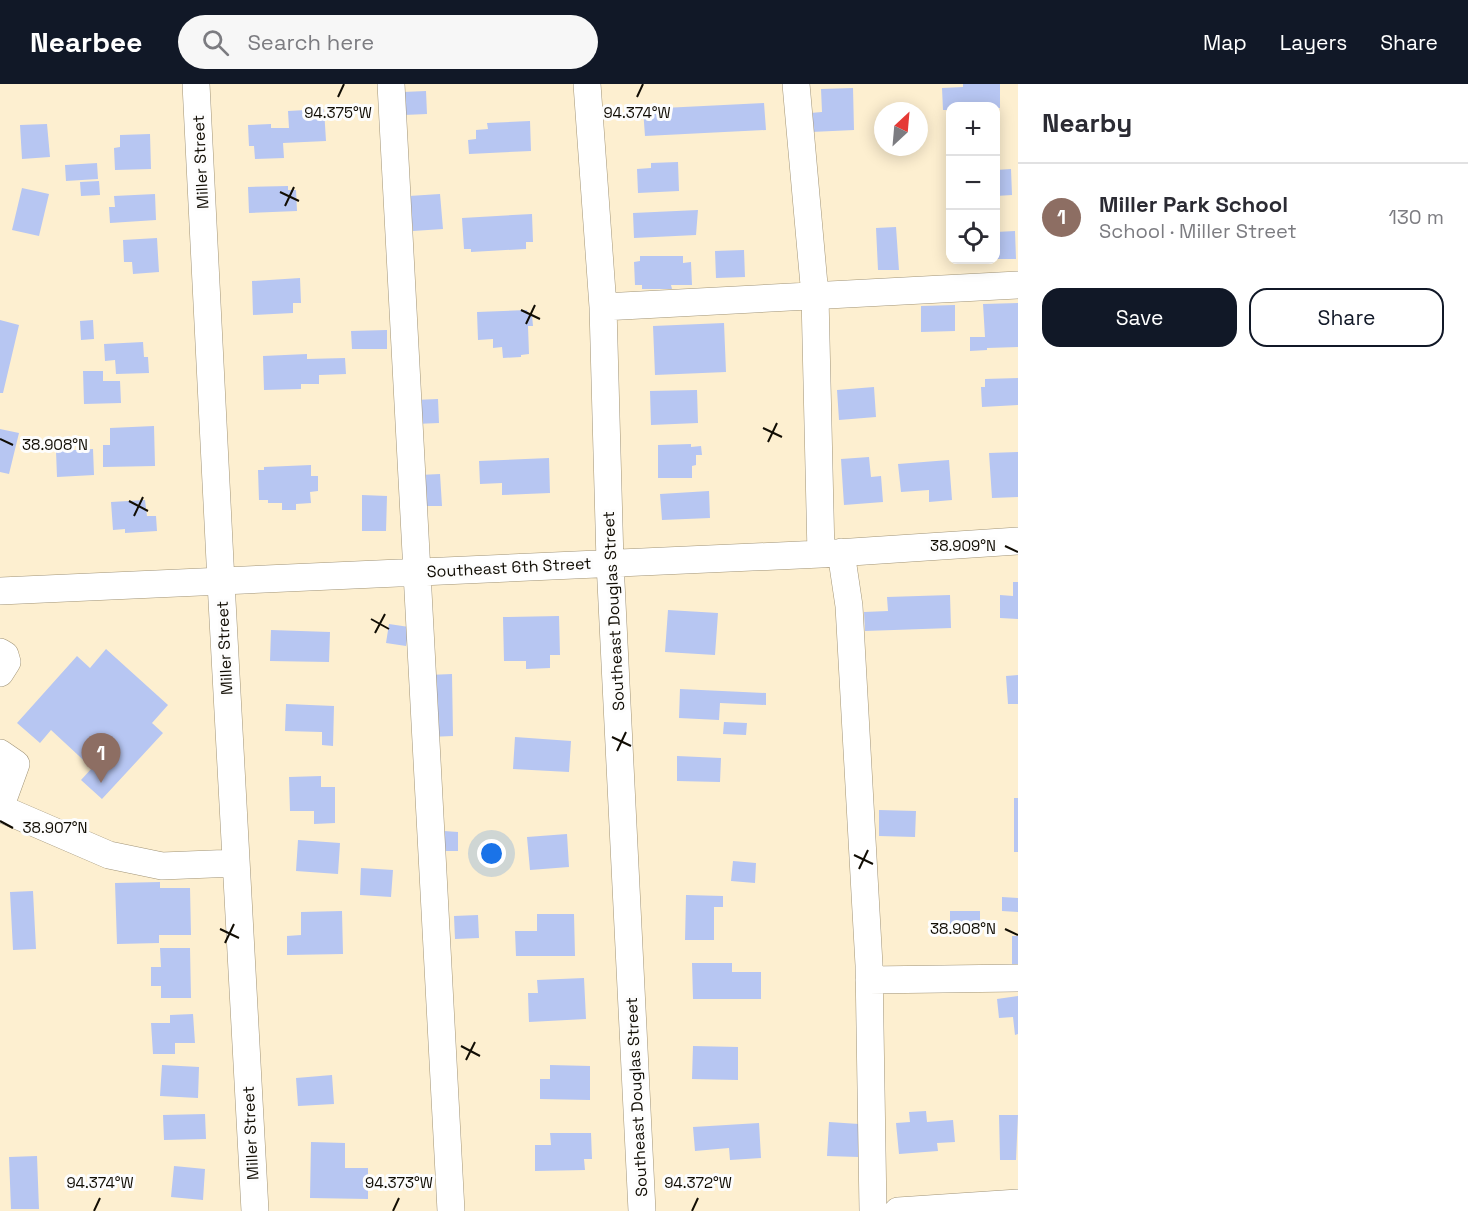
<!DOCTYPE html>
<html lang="en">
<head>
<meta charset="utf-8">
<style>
  :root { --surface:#fff; --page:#f7f7f7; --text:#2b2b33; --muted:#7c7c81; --line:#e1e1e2; --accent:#111827 }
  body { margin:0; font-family:"Space Grotesk",sans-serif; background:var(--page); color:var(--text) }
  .controls { position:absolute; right:18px; top:18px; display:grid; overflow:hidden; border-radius:12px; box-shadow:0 3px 15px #0003 }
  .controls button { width:54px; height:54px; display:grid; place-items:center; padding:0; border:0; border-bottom:2px solid var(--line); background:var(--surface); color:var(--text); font:30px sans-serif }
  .compass { position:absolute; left:874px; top:18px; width:54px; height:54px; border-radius:50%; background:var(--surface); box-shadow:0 3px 15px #0003; rotate:26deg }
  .you { position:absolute; left:492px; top:770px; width:21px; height:21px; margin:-15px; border:4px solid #fff; border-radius:50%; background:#1a73e8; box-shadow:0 0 0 9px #1a73e833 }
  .badge { display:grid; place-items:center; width:39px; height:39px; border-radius:50%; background:var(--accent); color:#fff; font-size:20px; font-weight:700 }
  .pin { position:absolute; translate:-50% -50px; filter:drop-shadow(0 2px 3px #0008) }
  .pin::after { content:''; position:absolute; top:32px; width:21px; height:18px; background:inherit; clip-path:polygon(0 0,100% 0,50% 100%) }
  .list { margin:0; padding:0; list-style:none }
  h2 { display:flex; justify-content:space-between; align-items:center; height:78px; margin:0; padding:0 24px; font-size:26px }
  h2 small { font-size:20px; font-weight:400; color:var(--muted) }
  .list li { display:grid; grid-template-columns:39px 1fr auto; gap:18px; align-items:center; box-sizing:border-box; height:108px; padding:0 24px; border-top:2px solid var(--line) }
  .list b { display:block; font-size:22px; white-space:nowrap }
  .list p { margin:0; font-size:20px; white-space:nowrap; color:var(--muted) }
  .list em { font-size:20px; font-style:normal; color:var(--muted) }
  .actions { display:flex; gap:12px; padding:18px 24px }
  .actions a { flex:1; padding:14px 0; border:2px solid var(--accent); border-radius:18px; text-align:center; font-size:21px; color:var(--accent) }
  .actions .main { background:var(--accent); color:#fff }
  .icon { flex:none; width:33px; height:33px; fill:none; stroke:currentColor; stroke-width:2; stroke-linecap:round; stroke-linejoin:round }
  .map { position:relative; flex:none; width:1018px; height:1127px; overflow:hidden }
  header { display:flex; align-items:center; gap:36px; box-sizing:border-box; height:84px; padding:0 30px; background:var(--accent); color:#fff }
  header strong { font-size:28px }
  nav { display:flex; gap:33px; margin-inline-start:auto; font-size:21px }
  .search { width:420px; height:54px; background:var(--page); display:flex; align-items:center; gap:15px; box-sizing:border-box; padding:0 21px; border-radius:33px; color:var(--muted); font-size:22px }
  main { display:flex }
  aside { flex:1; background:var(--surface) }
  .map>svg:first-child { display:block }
</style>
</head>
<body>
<header>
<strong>Nearbee</strong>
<div class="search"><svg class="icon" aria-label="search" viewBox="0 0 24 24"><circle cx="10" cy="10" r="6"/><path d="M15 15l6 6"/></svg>Search here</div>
<nav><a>Map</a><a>Layers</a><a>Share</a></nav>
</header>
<main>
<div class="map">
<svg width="1018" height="1127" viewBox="0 0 1018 1127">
  <rect width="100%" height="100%" fill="#fdefd0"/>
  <!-- building -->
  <path fill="#b7c6f2" d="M 963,0 L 1000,0 L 1000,24 L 996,24 L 996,22 L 950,22 L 950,26 L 943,26 L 942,4 L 963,3 Z
    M 853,4 L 854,46 L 811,48 L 810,29 L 822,28 L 821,5 Z
    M 426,7 L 427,30 L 404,31 L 403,8 Z
    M 764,19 L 766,46 L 645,52 L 643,25 Z
    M 324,25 L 326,57 L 283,59 L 284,74 L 255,75 L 254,62 L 249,62 L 248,41 L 271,40 L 271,44 L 289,44 L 288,27 Z
    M 530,37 L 531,67 L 469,70 L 468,56 L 476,55 L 476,46 L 488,45 L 487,39 Z
    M 47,40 L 50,73 L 22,75 L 20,41 Z
    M 150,50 L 151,85 L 115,86 L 114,64 L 120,63 L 120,51 Z
    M 678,78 L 679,107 L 638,109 L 637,85 L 651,84 L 651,79 Z
    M 97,79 L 98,95 L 66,97 L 65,81 Z
    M 1011,85 L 1012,111 L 996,112 L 996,86 Z
    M 99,97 L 100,111 L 81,112 L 80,98 Z
    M 288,102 L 288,106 L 296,106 L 297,127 L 249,129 L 248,103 Z
    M 22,104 L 49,110 L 39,152 L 12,146 Z
    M 155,110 L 156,136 L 110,139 L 109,123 L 115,123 L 114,112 Z
    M 440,110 L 443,145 L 413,147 L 409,112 Z
    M 698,126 L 696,151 L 634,154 L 633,129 Z
    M 532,130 L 533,158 L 526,158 L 526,165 L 471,168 L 471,165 L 464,165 L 462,134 Z
    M 896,143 L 899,186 L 878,186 L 876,144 Z
    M 1015,147 L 1016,175 L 996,175 L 996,148 Z
    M 157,154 L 159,188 L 133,190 L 132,178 L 124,178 L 123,156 Z
    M 744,166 L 745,193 L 716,194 L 715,167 Z
    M 640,172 L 683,172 L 683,179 L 691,178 L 692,201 L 671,201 L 672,205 L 642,205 L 642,201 L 635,201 L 634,178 L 640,177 Z
    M 300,194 L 301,219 L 293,219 L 293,229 L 253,231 L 252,197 Z
    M 1018,219 L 1018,263 L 987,264 L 987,266 L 970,267 L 970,253 L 985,253 L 983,220 Z
    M 955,221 L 955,247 L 921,248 L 921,222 Z
    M 527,226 L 528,231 L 532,231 L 533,242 L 528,242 L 529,270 L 521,271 L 521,273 L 503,274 L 502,263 L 493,264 L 493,255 L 478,256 L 477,228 Z
    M 0,236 L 19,241 L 3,309 L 0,309 Z
    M 93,236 L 94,255 L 81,256 L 80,237 Z
    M 724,239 L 726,288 L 655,291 L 653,242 Z
    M 387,246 L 387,265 L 352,265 L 351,247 Z
    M 143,258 L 144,273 L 148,273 L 149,289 L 116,290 L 115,276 L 105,277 L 104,260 Z
    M 307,270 L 307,275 L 345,274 L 346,290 L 319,291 L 319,300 L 301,300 L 301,305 L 264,306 L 263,272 Z
    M 83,287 L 103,287 L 103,297 L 120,297 L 121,319 L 84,320 Z
    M 1018,294 L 1018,321 L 982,323 L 981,303 L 985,303 L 985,295 Z
    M 874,303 L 876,333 L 839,336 L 837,306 Z
    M 697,306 L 698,339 L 651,341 L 650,307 Z
    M 438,315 L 439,339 L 415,340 L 414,316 Z
    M 154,342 L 155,382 L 103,383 L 103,361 L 110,361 L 110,344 Z
    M 0,345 L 19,349 L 9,390 L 0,388 Z
    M 691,360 L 691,363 L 701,362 L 702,371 L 696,371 L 696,381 L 692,382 L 692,394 L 658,394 L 658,361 Z
    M 93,365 L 94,391 L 57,393 L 56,367 Z
    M 1018,368 L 1018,413 L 992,414 L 989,369 Z
    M 869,373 L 871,393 L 881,392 L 883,418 L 844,421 L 841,375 Z
    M 549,374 L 550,409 L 502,411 L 502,399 L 480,400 L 479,377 Z
    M 949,376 L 952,416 L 929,418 L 929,406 L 901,408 L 898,380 Z
    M 311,381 L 311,392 L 318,392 L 318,407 L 310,408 L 311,419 L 296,420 L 296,426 L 282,426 L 282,419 L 268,419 L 268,416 L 259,416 L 258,386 L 264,386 L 264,383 Z
    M 440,390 L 442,422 L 420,422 L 419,391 Z
    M 709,407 L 710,434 L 662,436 L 660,410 Z
    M 362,411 L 387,412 L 386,447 L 362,447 Z
    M 145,416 L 147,432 L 156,432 L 157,447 L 125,449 L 125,445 L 113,446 L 111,418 Z
    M 1013,498 L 1018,498 L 1018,535 L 1000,534 L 1000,511 L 1013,512 Z
    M 950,511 L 951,544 L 865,547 L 864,528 L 888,527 L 887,513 Z
    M 668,526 L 718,529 L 715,571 L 665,568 Z
    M 559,532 L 560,571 L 550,571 L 550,584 L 526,585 L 526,577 L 504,577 L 503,533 Z
    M 389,540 L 409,543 L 406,562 L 386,559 Z
    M 271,546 L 330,548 L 329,578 L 270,577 Z
    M 106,565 L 168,621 L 152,639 L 163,649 L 102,715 L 81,696 L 92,684 L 51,646 L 40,659 L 17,639 L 77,572 L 90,584 Z
    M 452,590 L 453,652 L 429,653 L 428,591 Z
    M 1018,591 L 1018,620 L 1008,620 L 1006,592 Z
    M 680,605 L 766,609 L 766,621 L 720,619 L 719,636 L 679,634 Z
    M 286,620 L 334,622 L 333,662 L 322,661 L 322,648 L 285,647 Z
    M 724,638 L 747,639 L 746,651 L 723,650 Z
    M 515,653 L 571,657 L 569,688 L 513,685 Z
    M 677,672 L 721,674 L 720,698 L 677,697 Z
    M 321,692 L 321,703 L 335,703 L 335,739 L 314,740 L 314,727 L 290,727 L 289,693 Z
    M 1014,714 L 1018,714 L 1018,768 L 1014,768 Z
    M 879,726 L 916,727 L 915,753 L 879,752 Z
    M 444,747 L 458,748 L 458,767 L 444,767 Z
    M 567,750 L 569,783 L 530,786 L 527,753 Z
    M 298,756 L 340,759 L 338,790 L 296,787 Z
    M 733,777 L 756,779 L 755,799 L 731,797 Z
    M 361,784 L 393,786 L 391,813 L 360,811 Z
    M 160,798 L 160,804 L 190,804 L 191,851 L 159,851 L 159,859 L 117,860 L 115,799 Z
    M 33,807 L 36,865 L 13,866 L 10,808 Z
    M 686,811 L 723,812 L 723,823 L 714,823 L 714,856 L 685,856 Z
    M 1002,813 L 1018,814 L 1018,828 L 1002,827 Z
    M 342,827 L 343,870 L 287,871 L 287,852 L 301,851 L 301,828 Z
    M 950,827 L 980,827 L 980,849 L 950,848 Z
    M 537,830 L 574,830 L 575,872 L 516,872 L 515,847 L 537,847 Z
    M 478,831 L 479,854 L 455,855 L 454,832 Z
    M 1012,852 L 1018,852 L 1018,883 L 1012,883 Z
    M 160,864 L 190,864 L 191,914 L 161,914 L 161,902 L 151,902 L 151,883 L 161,883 Z
    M 692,879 L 732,879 L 732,888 L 761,888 L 761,915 L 693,915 Z
    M 584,894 L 586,935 L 529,938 L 528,909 L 538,909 L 537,896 Z
    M 1018,912 L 1018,950 L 1015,951 L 1013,933 L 999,934 L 997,915 Z
    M 193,930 L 195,959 L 175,959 L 175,970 L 153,970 L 151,939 L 170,939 L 170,931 Z
    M 693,962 L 738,963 L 738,996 L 692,995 Z
    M 162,981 L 199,983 L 198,1014 L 160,1012 Z
    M 550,981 L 590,982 L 590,1016 L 540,1015 L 540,995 L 550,995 Z
    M 332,991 L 334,1020 L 298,1022 L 296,994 Z
    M 926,1027 L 927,1038 L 953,1036 L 955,1058 L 937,1059 L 938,1067 L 899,1070 L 896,1039 L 910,1038 L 909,1028 Z
    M 205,1030 L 206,1055 L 164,1056 L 163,1031 Z
    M 999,1031 L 1018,1031 L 1016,1076 L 1000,1076 Z
    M 829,1038 L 859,1040 L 858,1073 L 827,1072 Z
    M 759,1039 L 761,1074 L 730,1076 L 729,1064 L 695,1067 L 693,1043 Z
    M 550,1049 L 591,1049 L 592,1075 L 584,1075 L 585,1086 L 535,1087 L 535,1061 L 551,1061 Z
    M 311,1058 L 345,1059 L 345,1084 L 368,1084 L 368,1115 L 310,1114 Z
    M 37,1072 L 39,1125 L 11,1125 L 9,1073 Z
    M 174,1082 L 205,1085 L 203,1116 L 171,1113 Z"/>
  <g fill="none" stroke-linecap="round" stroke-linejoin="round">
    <defs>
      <path id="minor" d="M 196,0 L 221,498 L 255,1127
        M 391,0 L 451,1127
        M 587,0 L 603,223 L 610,478 L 642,1127
        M 796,0 L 815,212 L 821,470
        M 603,223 L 1018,201
        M 841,468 L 849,522 L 869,881 L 873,1127
        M 0,507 L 821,470 L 1018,457
        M 0,568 L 5,571 L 7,578 L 0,589
        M 0,669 L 16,680 L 0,724 L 109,771 L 162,782 L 236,779
        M 869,896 L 1018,894
        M 898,1127 L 1018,1119"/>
    </defs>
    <!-- minor casing -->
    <use href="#minor" stroke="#a19477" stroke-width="28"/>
    <!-- minor -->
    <use href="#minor" stroke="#fff" stroke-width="27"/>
  </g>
  <!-- ticks -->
  <path fill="none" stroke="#110d04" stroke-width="2" d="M 338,13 L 344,0M 637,13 L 643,0M 280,108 L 299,117M 285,122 L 294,103M 521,226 L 540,235M 526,240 L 535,221M 763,344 L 782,353M 0,355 L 13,361M 768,358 L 777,339M 129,417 L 148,427M 134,432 L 143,413M 1005,462 L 1018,468M 371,535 L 389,545M 375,549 L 385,530M 612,653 L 631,662M 617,667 L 626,648M 0,737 L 13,744M 854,771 L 873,780M 859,785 L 868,766M 220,845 L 239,854M 1005,845 L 1018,851M 225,859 L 234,840M 461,962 L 480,972M 466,976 L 475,958M 94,1127 L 100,1114M 393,1127 L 399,1114M 692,1127 L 698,1114"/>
  <g text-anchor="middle" stroke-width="6" stroke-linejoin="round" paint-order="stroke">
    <!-- street labels -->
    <g font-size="16" fill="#110d04" stroke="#fdfdfd">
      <text transform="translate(200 78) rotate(-93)" y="6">Miller Street</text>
      <text transform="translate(509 483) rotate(-3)" y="6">Southeast 6th Street</text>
      <text transform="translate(613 527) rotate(-93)" y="6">Southeast Douglas Street</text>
      <text transform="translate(224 564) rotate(-93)" y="6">Miller Street</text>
      <text transform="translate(636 1013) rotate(-93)" y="6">Southeast Douglas Street</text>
      <text transform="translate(250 1049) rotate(-93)" y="6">Miller Street</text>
    </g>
  </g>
  <g font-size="15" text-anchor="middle" fill="#110d04" stroke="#fdfdfd" stroke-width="6" stroke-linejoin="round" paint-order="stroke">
    <text x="637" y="34">94.374°W</text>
    <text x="338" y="34">94.375°W</text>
    <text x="55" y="366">38.908°N</text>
    <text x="963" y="467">38.909°N</text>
    <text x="55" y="749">38.907°N</text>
    <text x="963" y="850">38.908°N</text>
    <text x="100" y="1104">94.374°W</text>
    <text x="399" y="1104">94.373°W</text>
    <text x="698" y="1104">94.372°W</text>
  </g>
</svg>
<div class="controls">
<button>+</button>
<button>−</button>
<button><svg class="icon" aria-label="locate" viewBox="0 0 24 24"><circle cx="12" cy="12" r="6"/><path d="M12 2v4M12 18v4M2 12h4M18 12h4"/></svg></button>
</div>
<svg class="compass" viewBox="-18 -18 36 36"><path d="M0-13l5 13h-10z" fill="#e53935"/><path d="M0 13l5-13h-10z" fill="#7c7c81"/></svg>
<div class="you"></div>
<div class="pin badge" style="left:101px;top:699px;background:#8d6e63">1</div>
</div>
<aside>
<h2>Nearby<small></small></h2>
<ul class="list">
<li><span class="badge" style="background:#8d6e63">1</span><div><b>Miller Park School</b><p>School · Miller Street</p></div><em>130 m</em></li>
</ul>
<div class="actions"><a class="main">Save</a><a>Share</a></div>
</aside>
</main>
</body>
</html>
